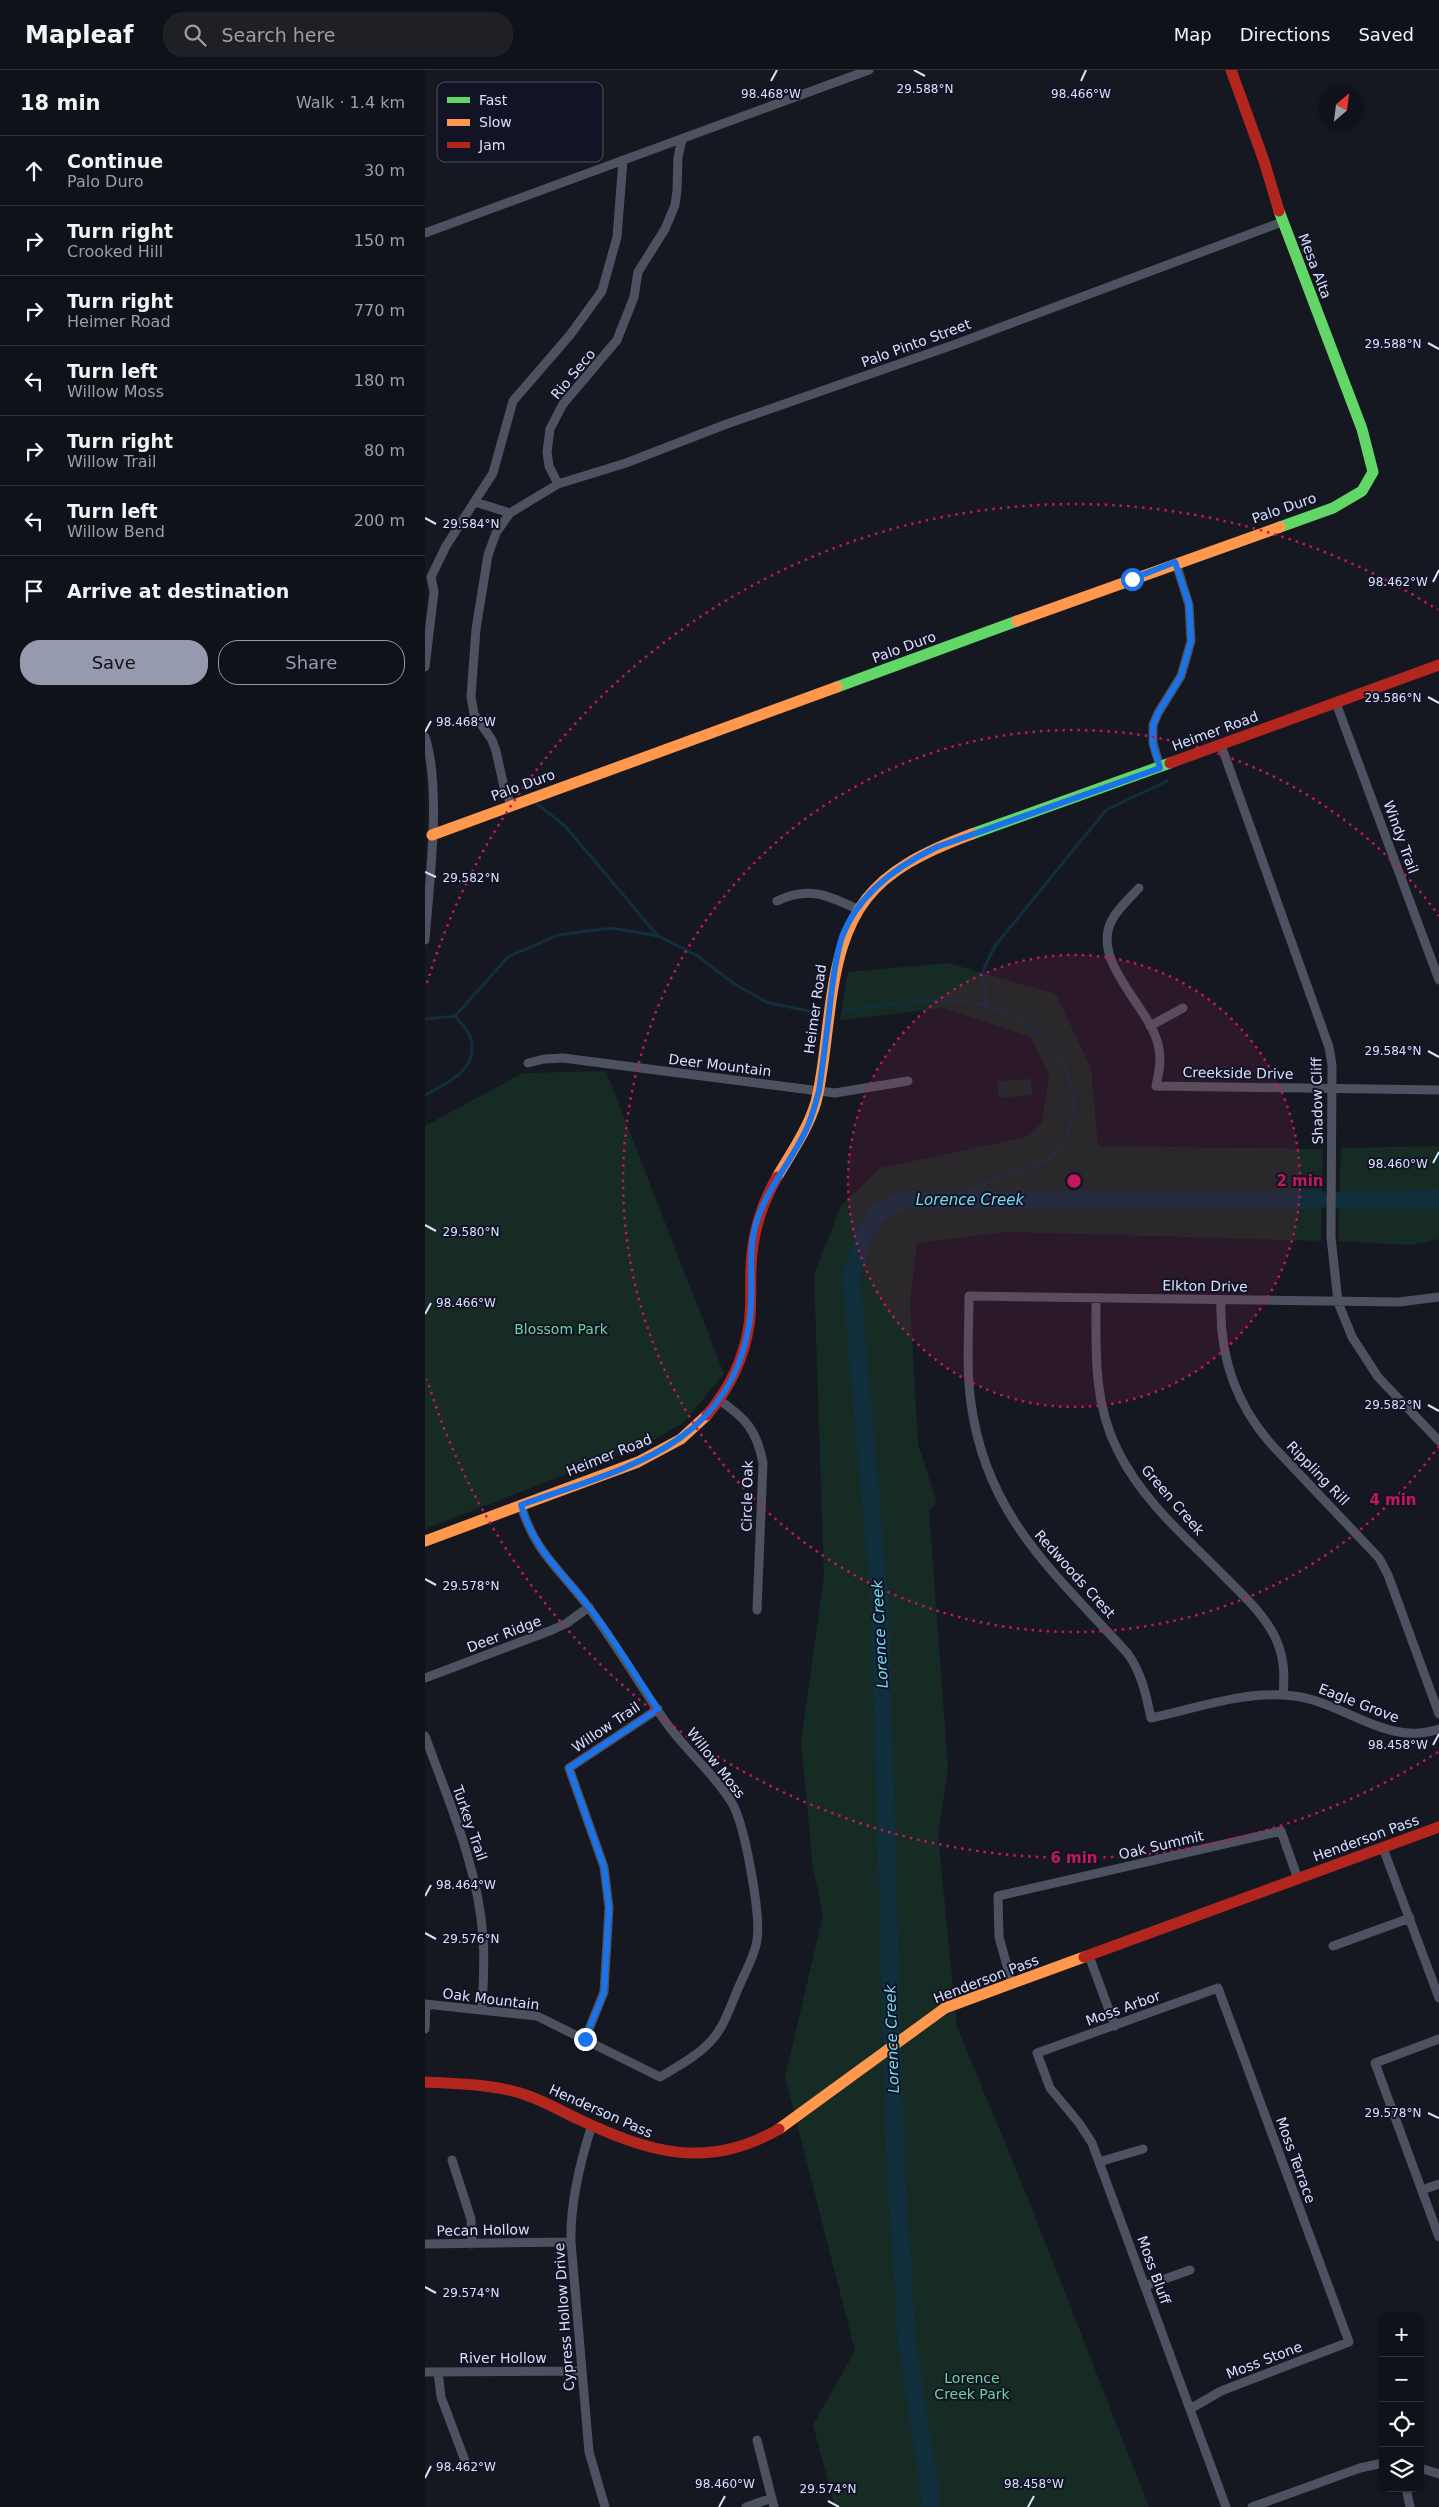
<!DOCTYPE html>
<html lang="en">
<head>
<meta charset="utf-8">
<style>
  :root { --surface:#101219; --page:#1e2026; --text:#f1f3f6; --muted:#9c9ea2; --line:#303238; --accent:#959aaf }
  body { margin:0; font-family:"DejaVu Sans",sans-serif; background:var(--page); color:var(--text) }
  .controls { position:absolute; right:15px; bottom:15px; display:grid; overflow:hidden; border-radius:10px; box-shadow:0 1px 4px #0004 }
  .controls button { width:45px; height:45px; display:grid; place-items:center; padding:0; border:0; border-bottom:1px solid var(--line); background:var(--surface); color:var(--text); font:25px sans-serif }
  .compass { position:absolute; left:894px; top:15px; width:45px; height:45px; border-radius:50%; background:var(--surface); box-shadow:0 1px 4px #0004; rotate:28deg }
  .stop { position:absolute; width:15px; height:15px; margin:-11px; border:4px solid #1a73e8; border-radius:50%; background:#fff }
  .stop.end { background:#1a73e8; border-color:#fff; box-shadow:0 1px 5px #0008 }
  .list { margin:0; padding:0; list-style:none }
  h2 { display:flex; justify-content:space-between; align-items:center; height:65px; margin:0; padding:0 20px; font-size:21px }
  h2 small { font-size:16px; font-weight:400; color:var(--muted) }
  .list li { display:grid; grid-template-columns:32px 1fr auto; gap:15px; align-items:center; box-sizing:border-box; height:70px; padding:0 20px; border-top:1px solid var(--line) }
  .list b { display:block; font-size:19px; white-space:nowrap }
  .list p { margin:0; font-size:16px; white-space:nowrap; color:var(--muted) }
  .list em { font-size:16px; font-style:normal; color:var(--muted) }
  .actions { display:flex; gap:10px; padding:15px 20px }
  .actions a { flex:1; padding:11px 0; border:1px solid var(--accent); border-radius:20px; text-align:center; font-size:18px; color:var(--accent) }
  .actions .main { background:var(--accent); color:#111 }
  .icon { flex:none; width:28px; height:28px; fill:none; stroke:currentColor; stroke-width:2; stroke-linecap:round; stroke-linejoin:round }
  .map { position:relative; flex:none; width:1014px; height:2437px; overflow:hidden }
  header { display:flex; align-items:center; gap:30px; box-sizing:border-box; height:70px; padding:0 25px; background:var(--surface); border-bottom:1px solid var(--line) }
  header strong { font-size:24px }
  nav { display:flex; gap:28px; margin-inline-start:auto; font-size:18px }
  .search { width:350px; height:45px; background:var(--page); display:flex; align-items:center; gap:12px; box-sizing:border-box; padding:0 18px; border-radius:20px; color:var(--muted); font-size:19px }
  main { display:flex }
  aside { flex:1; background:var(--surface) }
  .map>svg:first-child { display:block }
</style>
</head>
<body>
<header>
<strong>Mapleaf</strong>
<div class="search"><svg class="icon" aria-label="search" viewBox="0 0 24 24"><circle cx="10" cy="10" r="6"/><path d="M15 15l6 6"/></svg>Search here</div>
<nav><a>Map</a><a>Directions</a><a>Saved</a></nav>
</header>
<main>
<aside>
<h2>18 min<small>Walk · 1.4 km</small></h2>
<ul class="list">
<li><svg class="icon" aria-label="ahead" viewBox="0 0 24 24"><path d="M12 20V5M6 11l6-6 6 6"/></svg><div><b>Continue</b><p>Palo Duro</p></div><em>30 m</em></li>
<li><svg class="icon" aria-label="right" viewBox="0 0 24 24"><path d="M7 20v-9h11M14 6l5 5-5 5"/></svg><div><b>Turn right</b><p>Crooked Hill</p></div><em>150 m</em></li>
<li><svg class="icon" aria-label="right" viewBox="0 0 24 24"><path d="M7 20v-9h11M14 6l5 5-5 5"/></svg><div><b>Turn right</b><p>Heimer Road</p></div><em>770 m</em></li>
<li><svg class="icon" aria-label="left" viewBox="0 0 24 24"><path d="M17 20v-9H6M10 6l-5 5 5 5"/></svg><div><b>Turn left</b><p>Willow Moss</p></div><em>180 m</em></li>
<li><svg class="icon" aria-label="right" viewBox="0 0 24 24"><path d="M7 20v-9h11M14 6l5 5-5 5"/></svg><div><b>Turn right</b><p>Willow Trail</p></div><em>80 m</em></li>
<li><svg class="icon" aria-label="left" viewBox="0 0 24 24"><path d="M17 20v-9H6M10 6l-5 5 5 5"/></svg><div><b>Turn left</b><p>Willow Bend</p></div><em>200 m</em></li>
<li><svg class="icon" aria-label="arrive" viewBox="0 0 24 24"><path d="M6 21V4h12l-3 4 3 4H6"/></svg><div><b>Arrive at destination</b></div></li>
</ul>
<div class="actions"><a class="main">Save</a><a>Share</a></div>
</aside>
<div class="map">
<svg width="1014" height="2437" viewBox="0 0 1014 2437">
  <rect width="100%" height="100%" fill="#161821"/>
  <!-- green -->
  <path fill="#152b24" d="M 523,893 L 631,924 L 666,998 L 673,1076 L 898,1079 L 896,1171 L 584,1162 L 492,1173 L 485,1232 L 493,1374 L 512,1433 L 504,1440 L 523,1698 L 513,1765 L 532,1957 L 604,2131 L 724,2437 L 410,2437 L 388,2355 L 430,2281 L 360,2007 L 398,1845 L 388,1798 L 376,1672 L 399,1507 L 389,1204 L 416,1136 L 455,1098 L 601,1067 L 617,1052 L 624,1004 L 605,967 L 518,938 L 415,950 L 423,902 Z
    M 181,1001 L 299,1304 L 258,1353 L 227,1371 L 0,1459 L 0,1056 L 98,1003 Z
    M 606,1009 L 607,1025 L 574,1028 L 572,1011 Z
    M 1014,1076 L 1014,1169 L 987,1175 L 913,1171 L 916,1078 Z"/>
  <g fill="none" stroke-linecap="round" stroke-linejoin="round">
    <!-- stream -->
    <path stroke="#112e3c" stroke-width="3" d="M 112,734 L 140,756 L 233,866
      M 561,937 L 558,900 L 570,876 L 681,740 L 742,711
      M 418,940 C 456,936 496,928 535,931 C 586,936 639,969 647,1021 C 651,1047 644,1073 623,1089 C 613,1097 594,1100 581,1105 C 561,1113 541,1122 522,1130
      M 0,949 L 30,946 L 83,887 L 133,865 L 187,858 L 233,866 L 273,886 L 308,913 L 341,932 L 393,943
      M 0,1025 C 22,1014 54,999 46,969 C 44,961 35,952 30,946"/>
    <!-- river -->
    <path stroke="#112e3c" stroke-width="18" d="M 916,1130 L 1014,1129
      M 505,2437 L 506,2428 L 482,2273 L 470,2082 L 455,1536 L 426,1207 L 439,1165 L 453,1142 L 477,1130 L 895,1130"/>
    <!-- street -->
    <path stroke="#4c5260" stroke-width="9" d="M 0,163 L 444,0
      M 133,414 L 124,396 L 122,382 L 125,359 L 138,334 L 192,270 L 209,227 L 213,202 L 240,159 L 250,135 L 252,120 L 253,87 L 257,70
      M 50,432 L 85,443
      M 0,597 L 9,522 L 6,507 L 21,476 L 68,403 L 88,331 L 145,265 L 177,221 L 192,167 L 198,90
      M 911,633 L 1014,910
      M 0,667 C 17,719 4,814 0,870
      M 796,675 L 904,977 L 907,995 L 906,1167 L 913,1232 L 927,1267 L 953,1307 L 1014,1371
      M 735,697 L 728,673 L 728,655 L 733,643 L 756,606 L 766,571 L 764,535 L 751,493
      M 86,735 L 79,717 L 71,681 L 67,670 L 49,644 L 46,627 L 51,559 L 63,485 L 71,463 L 85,443 L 133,414 L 201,393 L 299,355 L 531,274 L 857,152
      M 714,818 C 705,828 693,838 687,850 C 665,891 723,935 733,974 C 737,988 734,1002 731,1016 L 1014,1020
      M 352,831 C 384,816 402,825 432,839
      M 725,956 L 758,938
      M 103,993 L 119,989 L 138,988 L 410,1023 L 483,1011
      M 1014,1227 L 974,1232 L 544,1226 C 544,1262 541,1298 546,1333 C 561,1447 631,1504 703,1584 C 717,1604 721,1625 726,1648 C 772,1638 821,1620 869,1626 C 920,1632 960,1677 1014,1659
      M 671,1228 C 671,1281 668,1333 693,1381 C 718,1432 764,1470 803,1510 C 820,1527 838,1544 849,1565 C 859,1585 860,1603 858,1624
      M 796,1230 C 794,1285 810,1333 846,1374 L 954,1488 L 963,1505 L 1014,1644
      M 294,1330 C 321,1348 332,1361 338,1393 L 332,1540
      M 0,1608 L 127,1560 L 142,1553 L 164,1537
      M 0,1666 C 24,1732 53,1797 58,1867 C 60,1891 58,1916 57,1939
      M 958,1778 L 1014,1928
      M 908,1876 L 985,1848
      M 664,1886 L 690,1956
      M 587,1914 L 574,1867 L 573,1826 L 856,1761 L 873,1809
      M 0,1934 L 112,1946 L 235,2007 C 253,1996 271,1987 285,1972 C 300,1957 307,1931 316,1912 C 322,1898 330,1885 332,1870 C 336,1845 320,1755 307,1733 C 289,1703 260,1680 240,1651 C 214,1614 191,1574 164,1538 C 137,1501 109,1482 96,1435
      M 0,1959 L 1,1934
      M 160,1969 L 179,1922 L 184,1838 L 179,1797 L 144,1698 L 233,1639
      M 1014,1969 L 950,1993 L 1014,2167
      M 167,2055 C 155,2092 145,2133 146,2172 L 164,2382 L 180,2437
      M 27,2090 L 46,2149 L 47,2174
      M 674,2092 L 718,2079
      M 997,2120 L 1014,2114
      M 0,2174 L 146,2172
      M 720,2216 L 765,2200
      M 0,2302 L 156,2301
      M 13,2302 L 16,2327 L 42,2396
      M 765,2339 L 796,2321 L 924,2272 L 793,1918 L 612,1983 L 625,2018 L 654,2053 L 667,2073 L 801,2437
      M 332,2370 L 349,2437
      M 995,2398 L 1014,2404
      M 981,2418 L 985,2437
      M 321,2437 L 347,2428
      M 827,2437 L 935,2398 L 958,2393"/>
    <!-- fast -->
    <path stroke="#63d668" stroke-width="11" d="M 854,141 L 937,359 L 948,402 L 937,421 L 908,438 L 855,457
      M 412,617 L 592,551
      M 547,764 L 745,693"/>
    <!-- slow -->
    <path stroke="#ff974d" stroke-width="11" d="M 592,551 L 855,457
      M 7,765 L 412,617
      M 352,1107 C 366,1083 383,1059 391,1032 C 398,1004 400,975 404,946 C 417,837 444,802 547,764
      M 0,1471 L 213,1392 L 256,1369 L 282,1345
      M 354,2059 L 520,1938 L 659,1887"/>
    <!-- jam -->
    <path stroke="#b3261e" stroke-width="11" d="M 806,0 L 839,91 L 854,141
      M 745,693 L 1014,595
      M 282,1345 C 304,1319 319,1289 324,1255 C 327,1236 325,1217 326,1198 C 327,1165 336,1135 352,1107
      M 659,1887 L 1014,1757
      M 0,2012 C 34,2014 69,2014 101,2025 C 119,2031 136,2041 153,2049 C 223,2082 282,2101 354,2059"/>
  </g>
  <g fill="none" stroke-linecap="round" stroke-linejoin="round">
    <!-- route -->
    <path stroke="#1a73e8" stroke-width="6" d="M 160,1969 L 179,1922 L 184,1838 L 179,1797 L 144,1698 L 233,1639 C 210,1605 189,1569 164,1537 C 137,1502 108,1479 96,1435 C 197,1398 303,1379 324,1255 C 330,1222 322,1189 330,1157 C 340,1120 365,1094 381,1060 C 387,1048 390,1034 394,1021 C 398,992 402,963 405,934 C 408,911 410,888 417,867 C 433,824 472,796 512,777 L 735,698 L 728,674 L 728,655 L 733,643 L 756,606 L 766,571 L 764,534 L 750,492 L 707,509"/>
  </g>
  <!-- ticks -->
  <path fill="none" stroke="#d9e0fb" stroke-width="2" d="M 489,0 L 500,6M 346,11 L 352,0M 656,11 L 661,0M 1003,273 L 1014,279M 0,448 L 11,454M 1008,512 L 1014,500M 1003,627 L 1014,633M 0,662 L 6,651M 0,802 L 11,807M 1003,981 L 1014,987M 1008,1093 L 1014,1082M 0,1155 L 11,1161M 0,1244 L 6,1233M 1003,1335 L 1014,1341M 0,1509 L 11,1515M 1008,1675 L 1014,1664M 0,1826 L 6,1815M 0,1863 L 11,1869M 1003,2043 L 1014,2048M 0,2217 L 11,2223M 0,2408 L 6,2396M 403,2431 L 414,2437M 294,2437 L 300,2426M 603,2437 L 609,2426"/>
  <!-- distance rings -->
  <circle cx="649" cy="1111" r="226" fill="#c2185b" fill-opacity=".12"/>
  <g fill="none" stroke="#c2185b" stroke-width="2.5" stroke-dasharray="2.5 5">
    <circle cx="649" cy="1111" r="226"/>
    <path d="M1014 1376A451 451 0 1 1 1014 846"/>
    <path d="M1013 1682A677 677 0 0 1 2 1309M2 913A677 677 0 0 1 1013 540"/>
  </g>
  <g text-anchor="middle" stroke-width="4" stroke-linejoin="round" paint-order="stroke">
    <!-- street labels -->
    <g font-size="14" fill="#d9e0fb" stroke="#121425">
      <text transform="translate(890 196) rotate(69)" y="5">Mesa Alta</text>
      <text transform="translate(491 273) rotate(-20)" y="5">Palo Pinto Street</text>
      <text transform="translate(148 304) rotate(-50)" y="5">Rio Seco</text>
      <text transform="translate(859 438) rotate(-19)" y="5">Palo Duro</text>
      <text transform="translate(479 577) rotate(-20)" y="5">Palo Duro</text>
      <text transform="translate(790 661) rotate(-20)" y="5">Heimer Road</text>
      <text transform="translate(98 715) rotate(-20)" y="5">Palo Duro</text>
      <text transform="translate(976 767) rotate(70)" y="5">Windy Trail</text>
      <text transform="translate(390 939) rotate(-82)" y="5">Heimer Road</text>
      <text transform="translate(295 995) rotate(7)" y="5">Deer Mountain</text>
      <text transform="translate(813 1003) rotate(1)" y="5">Creekside Drive</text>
      <text transform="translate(892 1031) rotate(-91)" y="5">Shadow Cliff</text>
      <text transform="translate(780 1216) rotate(1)" y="5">Elkton Drive</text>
      <text transform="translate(184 1385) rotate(-22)" y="5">Heimer Road</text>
      <text transform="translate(893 1403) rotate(46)" y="5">Rippling Rill</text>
      <text transform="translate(322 1426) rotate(-89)" y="5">Circle Oak</text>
      <text transform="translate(748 1430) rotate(49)" y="5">Green Creek</text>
      <text transform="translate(650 1504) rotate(48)" y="5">Redwoods Crest</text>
      <text transform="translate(79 1564) rotate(-21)" y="5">Deer Ridge</text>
      <text transform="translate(934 1633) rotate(21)" y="5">Eagle Grove</text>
      <text transform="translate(181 1657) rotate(-34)" y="5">Willow Trail</text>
      <text transform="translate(291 1693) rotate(52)" y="5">Willow Moss</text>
      <text transform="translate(45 1753) rotate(71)" y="5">Turkey Trail</text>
      <text transform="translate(941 1768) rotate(-20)" y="5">Henderson Pass</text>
      <text transform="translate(736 1775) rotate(-13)" y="5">Oak Summit</text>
      <text transform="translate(561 1909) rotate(-21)" y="5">Henderson Pass</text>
      <text transform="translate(66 1929) rotate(7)" y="5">Oak Mountain</text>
      <text transform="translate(698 1938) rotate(-20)" y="5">Moss Arbor</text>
      <text transform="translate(176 2041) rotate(24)" y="5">Henderson Pass</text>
      <text transform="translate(871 2090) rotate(70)" y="5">Moss Terrace</text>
      <text transform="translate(58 2160) rotate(-1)" y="5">Pecan Hollow</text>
      <text transform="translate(729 2200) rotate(70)" y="5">Moss Bluff</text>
      <text transform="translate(139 2247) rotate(-94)" y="5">Cypress Hollow Drive</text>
      <text x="78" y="2293">River Hollow</text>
      <text transform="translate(839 2290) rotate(-21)" y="5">Moss Stone</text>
    </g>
    <!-- park labels -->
    <g font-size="14" fill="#6dd499" stroke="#121425">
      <text x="136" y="1264">Blossom Park</text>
      <text x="547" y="2313">Lorence<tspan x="547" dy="16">Creek Park</tspan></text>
    </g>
    <!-- water labels -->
    <g font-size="15" font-style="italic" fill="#72def0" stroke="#121425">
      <text x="545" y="1135">Lorence Creek</text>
      <text transform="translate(455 1564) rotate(-93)" y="5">Lorence Creek</text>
      <text transform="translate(467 1969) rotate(-92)" y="5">Lorence Creek</text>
    </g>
  </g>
  <!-- legend -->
  <rect x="12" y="12" width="166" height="80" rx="8" fill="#121425" stroke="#4e5165" stroke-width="1"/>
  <rect x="22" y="27" width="23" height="6" fill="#63d668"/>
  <rect x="22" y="49" width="23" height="7" fill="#ff974d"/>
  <rect x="22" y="72" width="23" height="6" fill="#b3261e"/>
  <g font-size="14" fill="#d9e0fb">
    <text x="54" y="35">Fast</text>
    <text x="54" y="57">Slow</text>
    <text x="54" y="80">Jam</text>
  </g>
  <g font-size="12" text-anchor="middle" fill="#d9e0fb" stroke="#121425" stroke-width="4" stroke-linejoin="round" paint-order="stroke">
    <text x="500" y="23">29.588°N</text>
    <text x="346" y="28">98.468°W</text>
    <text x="656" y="28">98.466°W</text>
    <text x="968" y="278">29.588°N</text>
    <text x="46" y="458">29.584°N</text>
    <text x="973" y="516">98.462°W</text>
    <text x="968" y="632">29.586°N</text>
    <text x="41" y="656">98.468°W</text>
    <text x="46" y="812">29.582°N</text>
    <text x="968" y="985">29.584°N</text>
    <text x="973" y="1098">98.460°W</text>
    <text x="46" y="1166">29.580°N</text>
    <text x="41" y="1237">98.466°W</text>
    <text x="968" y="1339">29.582°N</text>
    <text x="46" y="1520">29.578°N</text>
    <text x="973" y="1679">98.458°W</text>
    <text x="41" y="1819">98.464°W</text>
    <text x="46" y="1873">29.576°N</text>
    <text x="968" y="2047">29.578°N</text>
    <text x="46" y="2227">29.574°N</text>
    <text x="41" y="2401">98.462°W</text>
    <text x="300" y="2418">98.460°W</text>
    <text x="609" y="2418">98.458°W</text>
    <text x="403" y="2423">29.574°N</text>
  </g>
  <circle cx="649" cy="1111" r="8" fill="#c2185b" stroke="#121425" stroke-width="2.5"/>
  <g font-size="15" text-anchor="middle" font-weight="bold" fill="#c2185b" stroke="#121425" stroke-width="4" stroke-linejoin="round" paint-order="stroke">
    <text x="875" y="1116">2 min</text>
    <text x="968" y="1435">4 min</text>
    <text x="649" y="1793">6 min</text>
  </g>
</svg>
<div class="controls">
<button>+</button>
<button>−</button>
<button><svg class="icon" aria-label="locate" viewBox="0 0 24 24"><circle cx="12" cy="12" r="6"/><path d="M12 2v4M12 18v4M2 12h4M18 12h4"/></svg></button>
<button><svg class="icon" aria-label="layers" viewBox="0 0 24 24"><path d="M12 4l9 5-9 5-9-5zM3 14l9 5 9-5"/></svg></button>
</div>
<svg class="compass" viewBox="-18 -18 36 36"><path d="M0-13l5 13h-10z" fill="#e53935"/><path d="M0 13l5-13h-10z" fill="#9c9ea2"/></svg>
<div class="stop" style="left:707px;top:509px"></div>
<div class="stop end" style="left:160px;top:1969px"></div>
</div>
</main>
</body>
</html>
